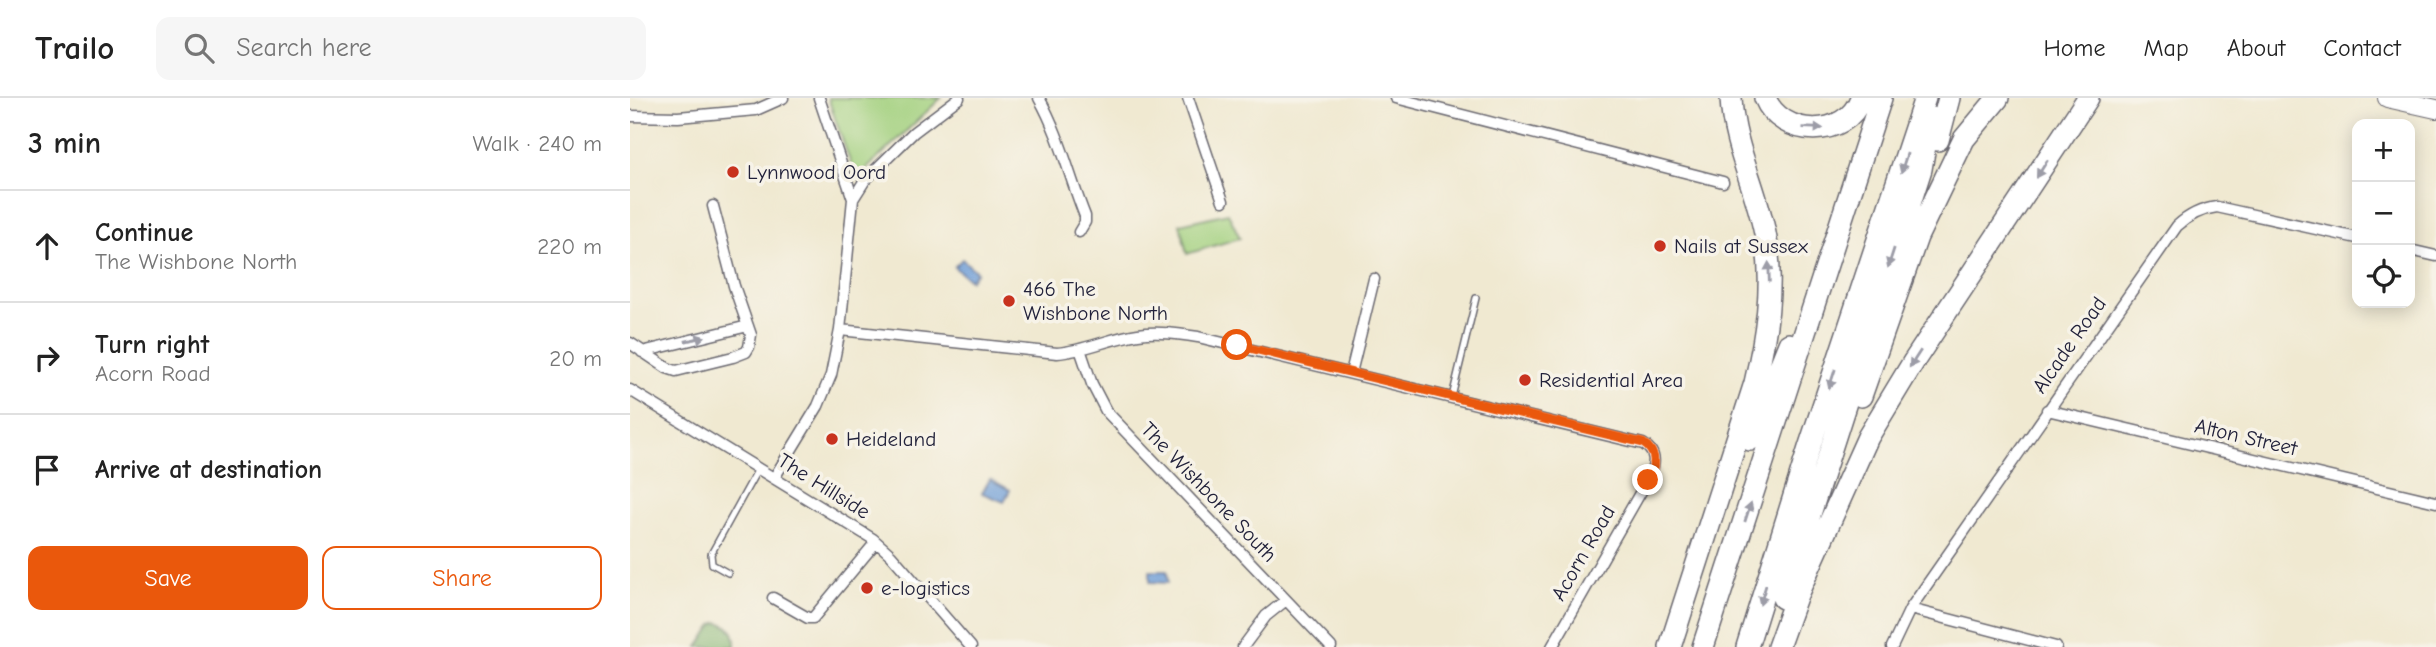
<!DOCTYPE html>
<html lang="en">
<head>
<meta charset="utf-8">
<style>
  :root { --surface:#fff; --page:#f6f6f6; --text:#222; --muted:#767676; --line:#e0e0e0; --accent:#ea580c }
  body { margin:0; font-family:"Comic Neue",sans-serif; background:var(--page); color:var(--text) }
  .controls { position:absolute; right:21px; top:21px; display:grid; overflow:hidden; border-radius:14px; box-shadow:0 4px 18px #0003 }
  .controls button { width:63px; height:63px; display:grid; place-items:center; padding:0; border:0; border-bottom:2px solid var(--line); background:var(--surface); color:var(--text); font:35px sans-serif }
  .stop { position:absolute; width:21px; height:21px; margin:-16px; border:5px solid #ea580c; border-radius:50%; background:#fff }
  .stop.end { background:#ea580c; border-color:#fff; box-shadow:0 2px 7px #0008 }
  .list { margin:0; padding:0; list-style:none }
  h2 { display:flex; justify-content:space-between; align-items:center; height:91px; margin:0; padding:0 28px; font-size:30px }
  h2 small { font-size:23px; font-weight:400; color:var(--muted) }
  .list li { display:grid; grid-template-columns:46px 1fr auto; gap:21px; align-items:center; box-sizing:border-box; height:112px; padding:0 28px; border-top:2px solid var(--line) }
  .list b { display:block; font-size:26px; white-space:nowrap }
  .list p { margin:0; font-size:23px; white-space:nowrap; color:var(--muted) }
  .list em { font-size:23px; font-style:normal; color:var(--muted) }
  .actions { display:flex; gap:14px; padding:21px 28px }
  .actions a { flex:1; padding:16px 0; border:2px solid var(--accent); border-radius:14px; text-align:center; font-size:24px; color:var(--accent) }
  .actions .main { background:var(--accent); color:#fff }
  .icon { flex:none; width:38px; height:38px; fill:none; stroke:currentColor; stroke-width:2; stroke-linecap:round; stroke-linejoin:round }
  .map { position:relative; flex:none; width:1806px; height:549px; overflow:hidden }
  header { display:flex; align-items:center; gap:42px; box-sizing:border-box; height:98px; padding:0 35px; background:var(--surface); border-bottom:2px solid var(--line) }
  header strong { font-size:33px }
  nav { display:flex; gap:38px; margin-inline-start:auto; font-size:24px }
  .search { width:490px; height:63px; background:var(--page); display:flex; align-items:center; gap:18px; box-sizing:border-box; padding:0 24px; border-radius:14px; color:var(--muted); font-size:26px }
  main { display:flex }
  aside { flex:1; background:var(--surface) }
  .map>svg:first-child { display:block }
</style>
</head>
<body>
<header>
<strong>Trailo</strong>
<div class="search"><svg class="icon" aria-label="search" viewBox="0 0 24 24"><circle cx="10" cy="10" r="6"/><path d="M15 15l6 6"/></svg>Search here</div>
<nav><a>Home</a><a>Map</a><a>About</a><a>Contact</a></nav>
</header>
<main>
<aside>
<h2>3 min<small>Walk · 240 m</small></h2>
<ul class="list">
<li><svg class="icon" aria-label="ahead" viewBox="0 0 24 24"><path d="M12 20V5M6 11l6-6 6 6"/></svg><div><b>Continue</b><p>The Wishbone North</p></div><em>220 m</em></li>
<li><svg class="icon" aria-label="right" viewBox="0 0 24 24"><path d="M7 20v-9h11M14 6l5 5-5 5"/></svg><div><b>Turn right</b><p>Acorn Road</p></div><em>20 m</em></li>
<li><svg class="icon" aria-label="arrive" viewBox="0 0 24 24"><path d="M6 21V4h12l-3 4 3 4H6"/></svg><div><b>Arrive at destination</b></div></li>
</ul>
<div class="actions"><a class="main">Save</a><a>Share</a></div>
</aside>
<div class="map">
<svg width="1806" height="549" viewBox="0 0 1806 549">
  <rect width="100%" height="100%" fill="#f7f3e8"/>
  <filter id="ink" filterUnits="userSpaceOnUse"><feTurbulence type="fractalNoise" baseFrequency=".0143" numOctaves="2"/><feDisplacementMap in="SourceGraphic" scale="14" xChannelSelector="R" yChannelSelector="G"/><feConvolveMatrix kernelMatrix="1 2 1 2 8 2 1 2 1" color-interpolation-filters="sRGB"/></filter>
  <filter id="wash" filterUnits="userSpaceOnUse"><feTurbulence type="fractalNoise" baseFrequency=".00686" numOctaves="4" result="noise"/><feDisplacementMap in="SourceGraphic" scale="28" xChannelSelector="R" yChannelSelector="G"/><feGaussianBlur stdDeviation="1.57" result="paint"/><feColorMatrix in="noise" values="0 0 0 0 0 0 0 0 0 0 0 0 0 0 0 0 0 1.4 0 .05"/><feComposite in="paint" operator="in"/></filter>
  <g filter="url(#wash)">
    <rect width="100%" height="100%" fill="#f0e9d1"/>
    <!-- green -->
    <path fill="#a2d07e" stroke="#62795c" stroke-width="2" d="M 198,0 L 311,0 L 226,81 Z
      M 598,115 L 610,140 L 557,156 L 550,126 Z"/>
    <!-- forest -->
    <path fill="#81b26d" stroke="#526a54" stroke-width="2" d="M 88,524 C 102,528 106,536 105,549 L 68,549 L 83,527 Z"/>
    <!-- water -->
    <path fill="#6e9dd7" stroke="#486089" stroke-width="2" d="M 332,161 L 347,174 L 340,182 L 324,169 Z
      M 360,381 L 380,392 L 374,404 L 352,395 Z
      M 520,473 L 537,473 L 538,485 L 520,484 Z"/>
  </g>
  <g filter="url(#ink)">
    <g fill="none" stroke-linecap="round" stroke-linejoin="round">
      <defs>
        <path id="lane" d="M 822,299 L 846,200
          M 98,475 L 82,466 L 81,456 L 128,371"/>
        <path id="street" d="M 189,0 L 223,101
          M 409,0 C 430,37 439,78 455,118 L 455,124 L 449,134
          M 558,0 L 593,103
          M 766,0 L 1093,84
          M 0,18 L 48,19 L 115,13 L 126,12 L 153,0
          M 1780,152 L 1806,158
          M 210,232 L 427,255 C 455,253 480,240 508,236 C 528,233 548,236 568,239 L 1013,346 C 1025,353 1026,363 1021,376 L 922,549
          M 0,245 L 37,270 L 46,273 L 103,259 L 116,254 L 119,249 L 121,237 L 104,188 L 83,108
          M 450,251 L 462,286 L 476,313 L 701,549
          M 12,254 L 118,228
          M 721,275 L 744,181
          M 0,292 L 243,441 L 261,457 L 341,549
          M 1417,312 L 1806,404
          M 144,380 L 188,308 L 201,277 L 210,232 L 223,101 L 235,82 L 284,34 L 329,0
          M 143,500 L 178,520 L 183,520 L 246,444
          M 1280,511 L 1426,549
          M 613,549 L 636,518 L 656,502
          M 1262,549 L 1280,511 L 1547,128 C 1559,117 1571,111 1587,109 L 1727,140"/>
        <path id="primary" d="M 1757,0 L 1806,11"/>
        <path id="highway" d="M 1135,0 C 1151,40 1216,42 1231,0
          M 1308,42 L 1319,0
          M 1231,298 L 1287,139 L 1334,41 L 1368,0
          M 1120,342 L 1159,246
          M 1153,500 L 1291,71 L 1300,19
          M 1040,549 L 1125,285 C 1136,238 1144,189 1136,141 C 1128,93 1103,49 1101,0
          M 1073,549 L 1251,0
          M 1117,549 L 1179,350 L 1295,0
          M 1148,549 L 1166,499 L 1238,339 L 1284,263 L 1458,0"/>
      </defs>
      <!-- lane casing -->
      <use href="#lane" stroke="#6a6870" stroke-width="8"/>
      <!-- street casing -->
      <use href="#street" stroke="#6a6870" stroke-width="13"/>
      <!-- primary casing -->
      <use href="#primary" stroke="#6a6870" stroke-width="20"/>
      <!-- highway casing -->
      <use href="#highway" stroke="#6a6870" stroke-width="24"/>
      <!-- lane -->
      <use href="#lane" stroke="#fff" stroke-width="5"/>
      <!-- street -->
      <use href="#street" stroke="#fff" stroke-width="10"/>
      <!-- primary -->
      <use href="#primary" stroke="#fff" stroke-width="18"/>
      <!-- highway -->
      <use href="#highway" stroke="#fff" stroke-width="21"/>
    </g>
    <!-- one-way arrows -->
    <defs><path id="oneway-solid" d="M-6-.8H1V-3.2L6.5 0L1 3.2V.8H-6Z" transform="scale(1.75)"/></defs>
    <g fill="#9c9ca7">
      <use href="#oneway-solid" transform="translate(1183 30) rotate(2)"/>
      <use href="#oneway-solid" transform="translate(1274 65) rotate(108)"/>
      <use href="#oneway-solid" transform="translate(1412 71) rotate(122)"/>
      <use href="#oneway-solid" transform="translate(1261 160) rotate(108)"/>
      <use href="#oneway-solid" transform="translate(1139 174) rotate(-92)"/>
      <use href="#oneway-solid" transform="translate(65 241) rotate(-13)"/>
      <use href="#oneway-solid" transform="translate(1285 261) rotate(123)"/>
      <use href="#oneway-solid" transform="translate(1202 281) rotate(108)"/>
      <use href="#oneway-solid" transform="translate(1118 414) rotate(-72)"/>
      <use href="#oneway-solid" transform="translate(1133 497) rotate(107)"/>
    </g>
  </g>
  <g fill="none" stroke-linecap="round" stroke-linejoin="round" filter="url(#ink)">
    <!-- route -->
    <path stroke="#ea580c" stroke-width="9" d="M 607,247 L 1013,345 C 1028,355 1026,368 1018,382"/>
  </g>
  <!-- markers -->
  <g fill="#c8321e" stroke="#f7f3e8" stroke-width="2.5">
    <circle cx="103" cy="74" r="7"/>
    <circle cx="1030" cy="148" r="7"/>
    <circle cx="379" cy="203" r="7"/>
    <circle cx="895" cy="282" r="7"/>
    <circle cx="202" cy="341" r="7"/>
    <circle cx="237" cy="490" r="7"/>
  </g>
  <g text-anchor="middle" stroke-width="7" stroke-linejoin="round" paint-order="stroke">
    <!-- poi labels -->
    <g font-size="21" fill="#22223b" stroke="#f7f3e8" text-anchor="start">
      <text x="117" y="81">Lynnwood Oord</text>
      <text x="1044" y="155">Nails at Sussex</text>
      <text x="393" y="198">466 The<tspan x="393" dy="24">Wishbone North</tspan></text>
      <text x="909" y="289">Residential Area</text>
      <text x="216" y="348">Heideland</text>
      <text x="251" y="497">e-logistics</text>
    </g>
    <!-- street labels -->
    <g font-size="21" fill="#22223b" stroke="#f7f3e8">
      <text transform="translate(1439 247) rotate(-55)" y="7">Alcade Road</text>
      <text transform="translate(1616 339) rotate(13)" y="7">Alton Street</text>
      <text transform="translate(194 388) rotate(32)" y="7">The Hillside</text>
      <text transform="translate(579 394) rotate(46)" y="7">The Wishbone South</text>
      <text transform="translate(953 455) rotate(-60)" y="7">Acorn Road</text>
    </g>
  </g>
</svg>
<div class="controls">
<button>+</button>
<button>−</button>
<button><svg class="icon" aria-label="locate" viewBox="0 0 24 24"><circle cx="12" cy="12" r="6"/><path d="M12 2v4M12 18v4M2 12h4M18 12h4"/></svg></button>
</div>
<div class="stop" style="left:607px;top:247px"></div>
<div class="stop end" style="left:1018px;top:382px"></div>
</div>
</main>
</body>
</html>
